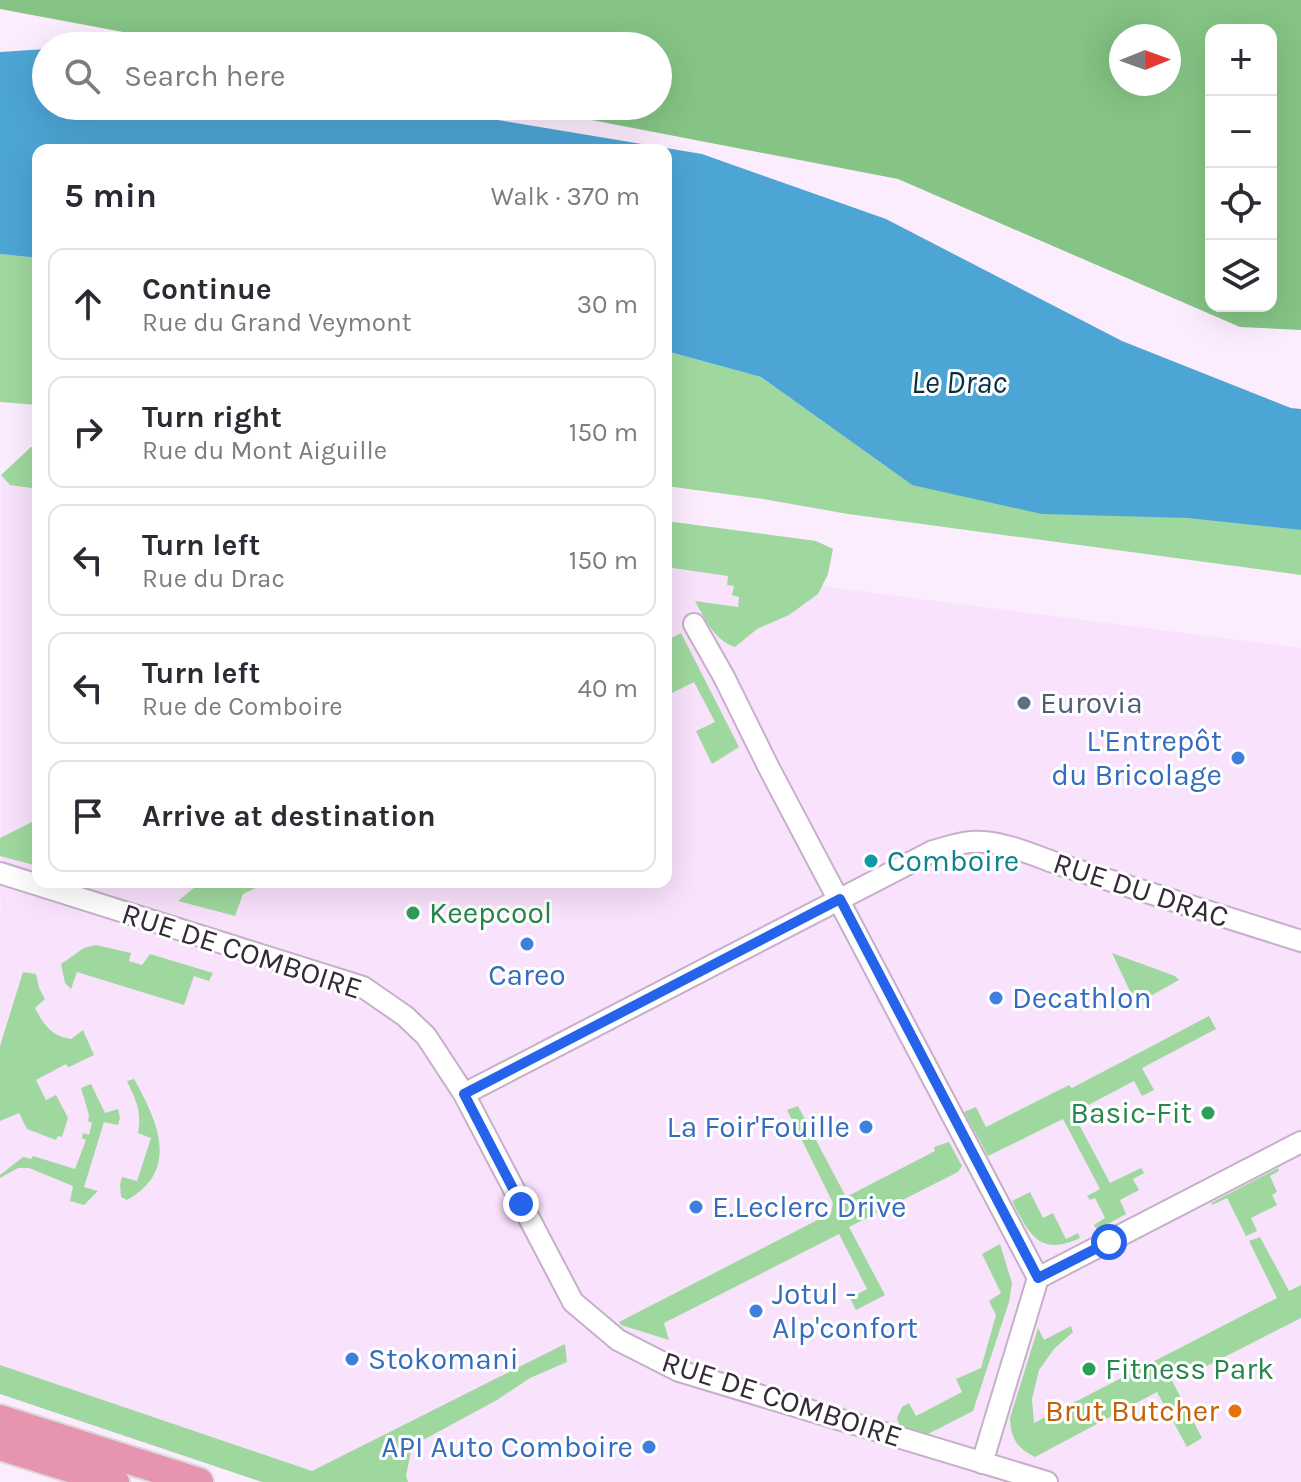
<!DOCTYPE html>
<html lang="en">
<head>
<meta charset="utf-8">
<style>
  :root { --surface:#fff; --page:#f2f2f3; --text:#2b2b33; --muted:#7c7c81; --line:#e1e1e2 }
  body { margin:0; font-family:Karla,sans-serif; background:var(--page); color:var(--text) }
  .controls { position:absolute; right:24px; top:24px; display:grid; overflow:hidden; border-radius:16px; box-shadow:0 8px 32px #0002 }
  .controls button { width:72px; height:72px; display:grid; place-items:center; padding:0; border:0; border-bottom:2px solid var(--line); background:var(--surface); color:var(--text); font:40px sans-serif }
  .compass { position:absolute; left:1109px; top:24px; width:72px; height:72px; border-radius:50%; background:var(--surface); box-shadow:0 8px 32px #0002; rotate:89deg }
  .stop { position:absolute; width:24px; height:24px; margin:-18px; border:6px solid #2563eb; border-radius:50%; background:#fff }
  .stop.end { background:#2563eb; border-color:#fff; box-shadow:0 2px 8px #0008 }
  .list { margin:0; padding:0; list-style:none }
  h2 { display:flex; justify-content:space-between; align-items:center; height:104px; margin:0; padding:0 32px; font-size:34px }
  h2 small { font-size:26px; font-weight:400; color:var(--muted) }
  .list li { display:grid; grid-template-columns:52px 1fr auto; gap:24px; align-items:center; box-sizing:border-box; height:112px; margin:0 16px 16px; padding:0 16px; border:2px solid var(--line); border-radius:16px }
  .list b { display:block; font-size:30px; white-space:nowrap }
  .list p { margin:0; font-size:26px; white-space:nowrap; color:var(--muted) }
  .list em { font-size:26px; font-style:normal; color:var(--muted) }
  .icon { flex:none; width:44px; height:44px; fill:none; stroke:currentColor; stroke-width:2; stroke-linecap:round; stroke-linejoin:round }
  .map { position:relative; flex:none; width:1301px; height:1482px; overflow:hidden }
  .search { position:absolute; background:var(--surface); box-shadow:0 8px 32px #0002; left:32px; top:32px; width:640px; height:88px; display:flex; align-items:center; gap:20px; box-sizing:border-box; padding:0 28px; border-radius:44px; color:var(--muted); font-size:30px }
  .panel { position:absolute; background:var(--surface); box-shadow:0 8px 32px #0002; left:32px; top:144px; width:640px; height:744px; border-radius:16px }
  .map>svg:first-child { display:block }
</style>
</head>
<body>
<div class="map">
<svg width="1301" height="1482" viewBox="0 0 1301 1482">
  <rect width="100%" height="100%" fill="#fcedfe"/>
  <!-- built -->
  <path fill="#f9e2fc" d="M 1,475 L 38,481 L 38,882 L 666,882 L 666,566 L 1301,648 L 1301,1482 L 339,1482 L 0,1367 Z"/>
  <!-- green -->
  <path fill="#9fd89e" d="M 0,254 L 38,258 L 38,405 L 0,402 Z
    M 666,351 L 761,377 L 912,485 L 1301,530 L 1301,575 L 848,514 L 763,499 L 666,486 Z
    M 31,447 L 38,447 L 38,489 L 10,485 L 1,475 Z
    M 666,521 L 816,541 L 833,549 L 828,574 L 818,594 L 789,615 L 757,629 L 735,647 C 714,640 705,619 695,601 L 738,607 L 739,597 L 732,595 L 734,586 L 727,585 L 728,576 L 666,567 Z
    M 681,633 L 739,747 L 712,764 L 696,731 L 715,722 L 694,682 L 666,696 L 666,641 Z
    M 38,819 L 38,866 L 0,856 L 0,838 Z
    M 201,882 L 268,882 L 243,894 L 235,916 L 178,901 Z
    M 96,945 L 131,953 L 129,961 L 142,965 L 150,954 L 213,973 L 209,981 L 194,976 L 184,1005 L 77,972 L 71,989 L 65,983 L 61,964 L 84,948 Z
    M 1112,953 L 1175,976 L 1179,980 L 1136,1004 Z
    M 23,972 L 36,974 L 39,988 L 45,999 L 35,1008 C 44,1025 51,1036 71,1039 L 83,1030 L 94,1055 L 71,1066 L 68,1067 L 66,1064 L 36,1080 L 46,1100 L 56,1095 L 68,1118 L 62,1137 L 58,1136 L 56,1140 L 27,1129 L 19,1113 L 0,1121 L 0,1046 Z
    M 1209,1016 L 1216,1029 L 1142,1068 L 1154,1090 L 1142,1096 L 1134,1081 L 1073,1113 L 1110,1183 L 1141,1168 L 1144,1173 L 1133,1179 L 1139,1190 L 1120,1200 L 1126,1214 L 1097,1230 L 1094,1225 L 1105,1218 L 1095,1198 L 1090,1200 L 1087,1196 L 1100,1189 L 1063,1119 L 988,1156 L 964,1112 L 976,1107 L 986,1127 L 1069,1085 L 1072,1088 Z
    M 134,1079 C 157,1120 181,1170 127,1200 L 121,1197 L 120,1185 L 122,1177 L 137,1181 L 151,1138 L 138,1133 C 142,1112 136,1100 127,1081 Z
    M 91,1084 L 105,1113 L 118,1109 L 120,1118 L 118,1125 L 104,1122 L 84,1187 L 98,1191 L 84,1205 L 70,1201 L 73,1186 L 29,1168 L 18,1168 L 0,1178 L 0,1175 L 23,1157 L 31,1159 L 33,1156 L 75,1169 L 86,1140 L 82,1138 L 83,1133 L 89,1135 L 92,1123 L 88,1121 L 89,1115 L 81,1088 Z
    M 798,1106 L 846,1197 L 935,1151 L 934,1147 L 949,1142 L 962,1166 L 958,1172 L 849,1227 L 885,1295 L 856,1310 L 850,1298 L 867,1289 L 839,1234 L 664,1323 L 669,1340 L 621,1325 L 619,1322 L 831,1213 L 833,1203 L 787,1110 Z
    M 1278,1168 L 1279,1171 L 1270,1176 L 1277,1192 L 1272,1195 L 1277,1205 L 1251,1218 L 1257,1231 L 1246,1236 L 1227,1198 L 1212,1205 L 1211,1203 Z
    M 1030,1192 L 1043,1218 L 1053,1213 L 1066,1239 L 1078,1233 L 1080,1238 C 1039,1257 1029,1234 1012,1201 Z
    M 1260,1237 L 1289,1291 L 1301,1285 L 1301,1318 L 1203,1368 L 1198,1363 L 1170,1377 L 1202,1438 L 1187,1447 L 1157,1392 L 1035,1457 C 1017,1448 1011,1439 1010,1418 L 1038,1328 L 1044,1340 L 1071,1326 L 1073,1332 L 1054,1349 L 1039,1370 L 1032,1399 L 1034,1423 L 1277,1298 L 1249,1241 Z
    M 1000,1244 L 1012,1283 L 1009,1302 L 973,1411 L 922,1437 L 900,1427 L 897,1418 L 902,1407 L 909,1403 L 916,1416 L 962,1392 L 956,1379 L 981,1368 L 996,1315 L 989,1301 L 1001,1293 L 982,1254 Z
    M 565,1344 L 567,1362 L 530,1378 L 497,1400 L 412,1446 L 406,1476 L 408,1482 L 262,1482 L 0,1394 L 0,1365 L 312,1471 Z"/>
  <!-- forest -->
  <path fill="#85c485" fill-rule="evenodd" d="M 0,0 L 1301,0 L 1301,330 L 1240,327 L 898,179 L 519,106 L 658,106 L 658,46 L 198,46 L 0,9 ZM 1211,30 L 1271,30 L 1271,306 L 1211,306 ZM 1121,36 L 1169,36 L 1169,84 L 1121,84 Z"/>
  <!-- water -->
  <path fill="#4da5d5" d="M 46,49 L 46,106 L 413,106 L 702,154 L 886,219 L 1122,341 L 1291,408 L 1301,409 L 1301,530 L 1188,518 L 1042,514 L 912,485 L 761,377 L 666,351 L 666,150 L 38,150 L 38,258 L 0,254 L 0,52 Z"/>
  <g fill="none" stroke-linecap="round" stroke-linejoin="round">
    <defs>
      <path id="minor" d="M 694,624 L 724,677 L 769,768 L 1038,1278
        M 0,873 L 363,987 L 405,1016 L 426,1036 L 464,1094 L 573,1302 L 618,1340 L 679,1371 L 1047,1482
        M 464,1094 L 933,851 C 945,848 958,843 971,842 C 1000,840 1031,854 1058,864 L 1301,941
        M 982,1463 L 1038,1278 L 1301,1142"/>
      <path id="highway" d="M 0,1419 L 199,1482
        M 0,1446 L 115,1482"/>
    </defs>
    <!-- minor casing -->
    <use href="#minor" stroke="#c5afc9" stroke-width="24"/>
    <!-- highway casing -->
    <use href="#highway" stroke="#dad9db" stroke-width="32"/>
    <!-- minor -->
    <use href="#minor" stroke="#fff" stroke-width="20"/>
    <!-- highway -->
    <use href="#highway" stroke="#e794b1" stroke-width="28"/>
  </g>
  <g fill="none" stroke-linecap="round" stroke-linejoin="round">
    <!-- route -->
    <path stroke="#2563eb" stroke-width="10" d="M 521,1204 L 464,1094 L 840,899 L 1038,1278 L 1109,1242"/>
  </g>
  <!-- markers -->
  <circle fill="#5c6f8a" stroke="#fff" stroke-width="3" cx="1024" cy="703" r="8"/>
  <g fill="#3f7fe0" stroke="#fff" stroke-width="3">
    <circle cx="1238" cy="758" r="8"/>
    <circle cx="527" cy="944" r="8"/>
    <circle cx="996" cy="998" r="8"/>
    <circle cx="866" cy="1127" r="8"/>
    <circle cx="696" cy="1207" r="8"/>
    <circle cx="756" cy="1311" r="8"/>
    <circle cx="352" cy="1359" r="8"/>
    <circle cx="649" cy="1447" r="8"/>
  </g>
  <circle fill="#0f9aa8" stroke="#fff" stroke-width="3" cx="871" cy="861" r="8"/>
  <g fill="#2e9e5b" stroke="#fff" stroke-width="3">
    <circle cx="413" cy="913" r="8"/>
    <circle cx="1208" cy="1113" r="8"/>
    <circle cx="1089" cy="1369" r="8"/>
  </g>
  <circle fill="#e8710a" stroke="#fff" stroke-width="3" cx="1235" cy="1411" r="8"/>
  <g text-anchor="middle" stroke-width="6" stroke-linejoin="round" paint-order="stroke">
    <!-- service labels -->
    <g font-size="30" fill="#4e5e75" stroke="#fff" text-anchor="start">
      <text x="1040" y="713">Eurovia</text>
    </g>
    <!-- shop labels -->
    <g font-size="30" fill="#366cbe" stroke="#fff" text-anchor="start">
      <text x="1222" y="751" text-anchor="end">L'Entrepôt<tspan x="1222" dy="34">du Bricolage</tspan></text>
      <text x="527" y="985" text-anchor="middle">Careo</text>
      <text x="1012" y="1008">Decathlon</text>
      <text x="850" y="1137" text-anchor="end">La Foir'Fouille</text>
      <text x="712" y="1217">E.Leclerc Drive</text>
      <text x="772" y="1304">Jotul -<tspan x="772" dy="34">Alp'confort</tspan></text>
      <text x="368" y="1369">Stokomani</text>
      <text x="633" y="1457" text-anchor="end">API Auto Comboire</text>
    </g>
    <!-- culture labels -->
    <g font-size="30" fill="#0d838f" stroke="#fff" text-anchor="start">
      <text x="887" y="871">Comboire</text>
    </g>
    <!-- street labels -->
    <g font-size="30" fill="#332b35" stroke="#fff">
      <text transform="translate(1141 890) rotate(18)" y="10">RUE DU DRAC</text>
      <text transform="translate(242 951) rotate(18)" y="10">RUE DE COMBOIRE</text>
      <text transform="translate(782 1399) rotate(18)" y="10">RUE DE COMBOIRE</text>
    </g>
    <!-- leisure labels -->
    <g font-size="30" fill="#27864d" stroke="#fff" text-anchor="start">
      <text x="429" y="923">Keepcool</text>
      <text x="1192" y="1123" text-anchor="end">Basic-Fit</text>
      <text x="1105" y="1379">Fitness Park</text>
    </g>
    <!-- food labels -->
    <g font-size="30" fill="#c56008" stroke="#fff" text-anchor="end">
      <text x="1219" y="1421">Brut Butcher</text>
    </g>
    <!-- water labels -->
    <g font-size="32" font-style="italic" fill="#083044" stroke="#fff">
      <text x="959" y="393">Le Drac</text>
    </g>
  </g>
</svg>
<div class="controls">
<button>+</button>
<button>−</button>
<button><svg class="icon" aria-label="locate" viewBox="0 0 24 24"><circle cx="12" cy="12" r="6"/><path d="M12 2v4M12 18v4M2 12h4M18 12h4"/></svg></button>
<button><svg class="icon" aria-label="layers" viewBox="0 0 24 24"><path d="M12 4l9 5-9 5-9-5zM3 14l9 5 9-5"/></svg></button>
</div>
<svg class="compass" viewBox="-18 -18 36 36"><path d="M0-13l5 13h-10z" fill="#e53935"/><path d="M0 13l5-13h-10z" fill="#7c7c81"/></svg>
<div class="stop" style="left:1109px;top:1242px"></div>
<div class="stop end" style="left:521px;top:1204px"></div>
<div class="search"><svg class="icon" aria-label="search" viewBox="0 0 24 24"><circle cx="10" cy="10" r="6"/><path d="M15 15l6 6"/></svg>Search here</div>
<section class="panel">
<h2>5 min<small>Walk · 370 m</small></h2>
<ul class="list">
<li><svg class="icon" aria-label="ahead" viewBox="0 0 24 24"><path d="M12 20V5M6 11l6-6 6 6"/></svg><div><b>Continue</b><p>Rue du Grand Veymont</p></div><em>30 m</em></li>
<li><svg class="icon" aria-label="right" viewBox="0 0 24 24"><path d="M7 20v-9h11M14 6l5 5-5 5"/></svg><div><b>Turn right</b><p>Rue du Mont Aiguille</p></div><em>150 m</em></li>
<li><svg class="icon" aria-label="left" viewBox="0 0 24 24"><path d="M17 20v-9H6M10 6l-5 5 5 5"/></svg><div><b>Turn left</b><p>Rue du Drac</p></div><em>150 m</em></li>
<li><svg class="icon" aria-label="left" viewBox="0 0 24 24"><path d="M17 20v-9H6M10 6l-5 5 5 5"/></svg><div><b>Turn left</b><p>Rue de Comboire</p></div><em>40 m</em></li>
<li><svg class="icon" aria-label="arrive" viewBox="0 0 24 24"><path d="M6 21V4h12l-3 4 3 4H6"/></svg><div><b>Arrive at destination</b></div></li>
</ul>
</section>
</div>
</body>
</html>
